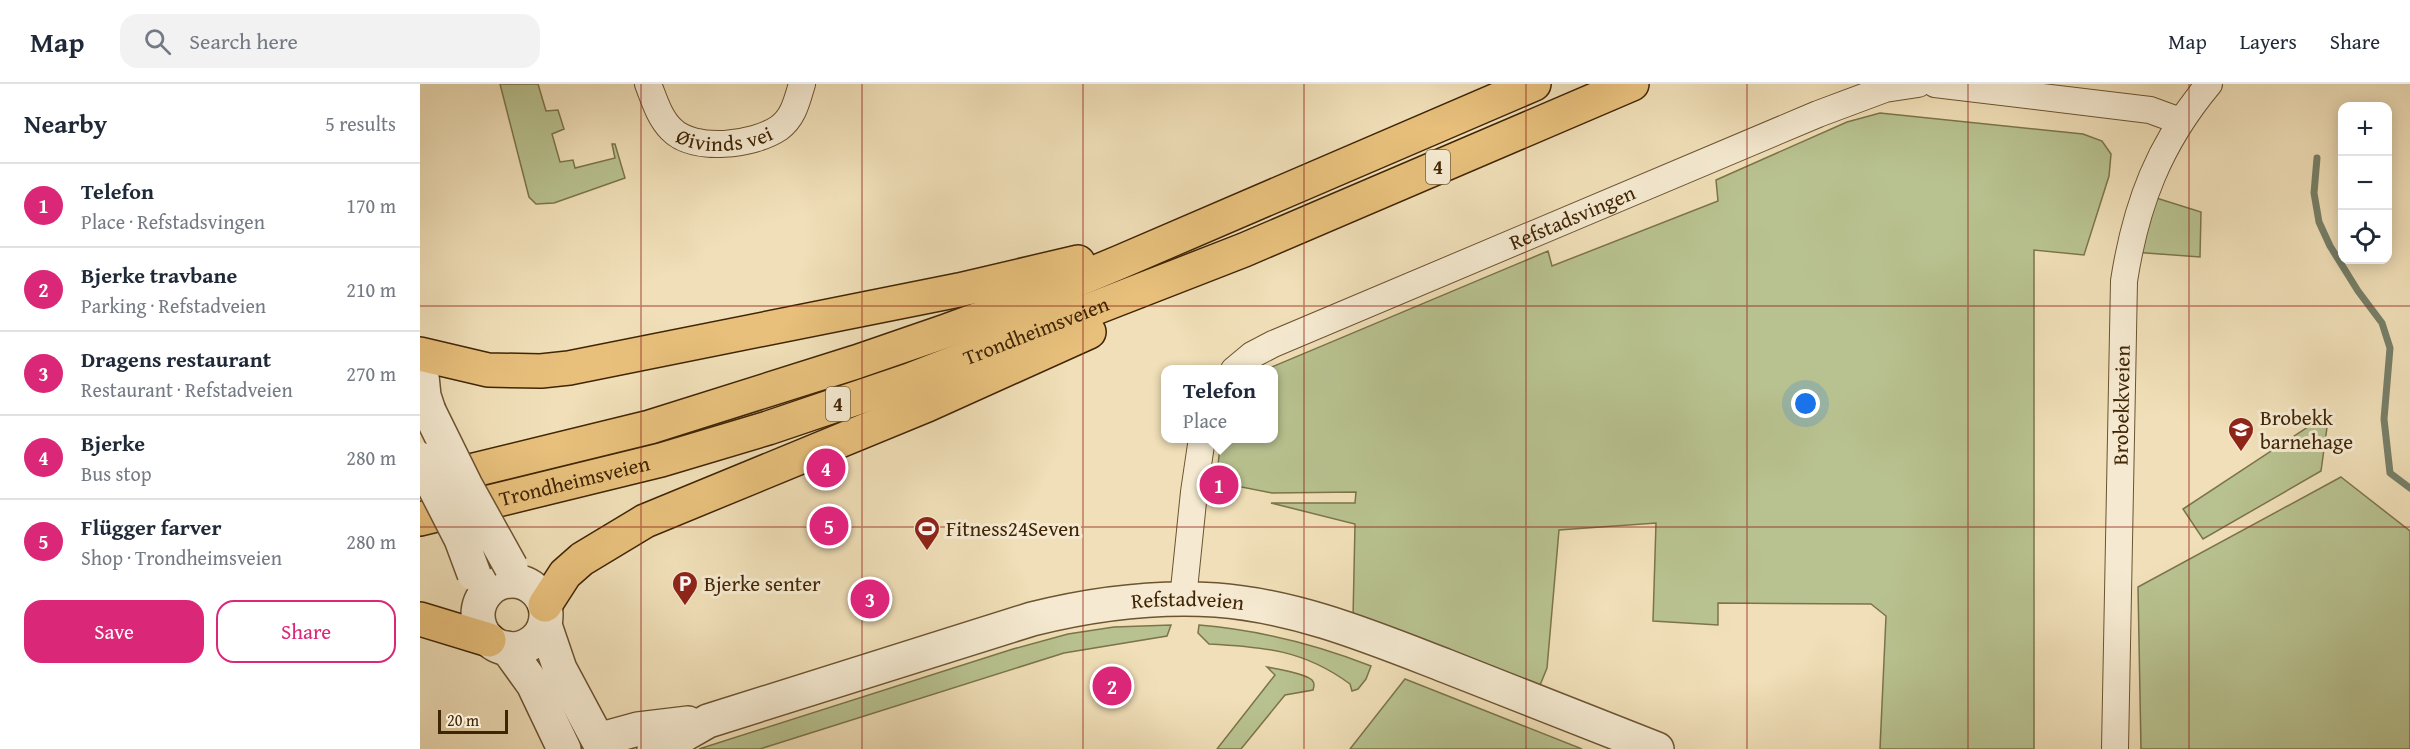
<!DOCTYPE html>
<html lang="en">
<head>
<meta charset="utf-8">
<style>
  :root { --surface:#fff; --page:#f2f2f3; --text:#1f2937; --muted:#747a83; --line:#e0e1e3; --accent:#db2777 }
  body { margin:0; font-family:"Gentium Book Plus",serif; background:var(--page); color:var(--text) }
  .controls { position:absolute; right:18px; top:18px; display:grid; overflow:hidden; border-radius:12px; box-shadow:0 3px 15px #0003 }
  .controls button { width:54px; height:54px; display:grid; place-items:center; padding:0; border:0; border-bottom:2px solid var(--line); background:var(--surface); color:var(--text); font:30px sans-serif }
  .scale { position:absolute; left:18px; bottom:15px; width:70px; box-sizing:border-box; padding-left:6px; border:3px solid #402505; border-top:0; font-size:16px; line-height:21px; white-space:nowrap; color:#402505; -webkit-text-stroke:4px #f5ead1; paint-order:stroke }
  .you { position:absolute; left:1386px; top:320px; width:21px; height:21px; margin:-15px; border:4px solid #fff; border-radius:50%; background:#1a73e8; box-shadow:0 0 0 9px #1a73e833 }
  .badge { display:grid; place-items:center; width:39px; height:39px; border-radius:50%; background:var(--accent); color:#fff; font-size:20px; font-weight:700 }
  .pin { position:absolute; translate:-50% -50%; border:3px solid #fff; box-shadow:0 2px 6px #0006 }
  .popup { position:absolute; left:741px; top:281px; width:117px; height:78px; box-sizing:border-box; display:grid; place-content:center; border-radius:12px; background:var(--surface); filter:drop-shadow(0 2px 4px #0005); font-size:20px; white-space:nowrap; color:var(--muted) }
  .popup b { font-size:22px; color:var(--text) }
  .popup::after { content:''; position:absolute; left:50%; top:100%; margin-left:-12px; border:12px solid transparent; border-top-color:var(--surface) }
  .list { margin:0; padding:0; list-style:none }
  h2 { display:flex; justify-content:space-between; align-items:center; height:78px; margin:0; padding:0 24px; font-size:26px }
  h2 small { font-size:20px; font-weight:400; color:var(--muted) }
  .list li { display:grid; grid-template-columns:39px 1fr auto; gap:18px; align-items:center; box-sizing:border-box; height:84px; padding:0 24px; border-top:2px solid var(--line) }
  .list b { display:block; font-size:22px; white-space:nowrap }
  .list p { margin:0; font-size:20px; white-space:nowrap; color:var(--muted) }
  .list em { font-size:20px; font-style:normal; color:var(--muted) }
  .actions { display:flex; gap:12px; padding:18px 24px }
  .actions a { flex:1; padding:14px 0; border:2px solid var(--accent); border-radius:18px; text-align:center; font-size:21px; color:var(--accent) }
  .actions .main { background:var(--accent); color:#fff }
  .icon { flex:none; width:33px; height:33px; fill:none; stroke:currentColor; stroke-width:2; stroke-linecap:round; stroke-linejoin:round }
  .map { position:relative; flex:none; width:1990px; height:665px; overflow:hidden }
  header { display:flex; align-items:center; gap:36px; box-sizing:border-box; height:84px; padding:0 30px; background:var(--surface); border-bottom:2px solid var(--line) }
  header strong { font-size:28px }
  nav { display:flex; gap:33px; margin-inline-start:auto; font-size:21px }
  .search { width:420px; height:54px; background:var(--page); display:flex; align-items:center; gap:15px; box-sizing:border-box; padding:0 21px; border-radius:18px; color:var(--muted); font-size:22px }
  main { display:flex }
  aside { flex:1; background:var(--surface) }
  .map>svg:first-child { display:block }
</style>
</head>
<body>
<header>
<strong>Map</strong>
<div class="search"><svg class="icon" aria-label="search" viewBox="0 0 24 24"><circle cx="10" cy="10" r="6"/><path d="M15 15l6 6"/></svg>Search here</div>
<nav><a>Map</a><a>Layers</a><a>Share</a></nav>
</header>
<main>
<aside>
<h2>Nearby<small>5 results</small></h2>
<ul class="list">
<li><span class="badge">1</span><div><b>Telefon</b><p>Place · Refstadsvingen</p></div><em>170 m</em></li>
<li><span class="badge">2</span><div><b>Bjerke travbane</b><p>Parking · Refstadveien</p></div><em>210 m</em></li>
<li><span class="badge">3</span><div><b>Dragens restaurant</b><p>Restaurant · Refstadveien</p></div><em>270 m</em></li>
<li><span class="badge">4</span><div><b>Bjerke</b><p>Bus stop</p></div><em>280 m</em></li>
<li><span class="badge">5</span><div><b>Flügger farver</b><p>Shop · Trondheimsveien</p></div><em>280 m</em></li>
</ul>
<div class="actions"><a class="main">Save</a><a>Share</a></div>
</aside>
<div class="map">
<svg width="1990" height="665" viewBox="0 0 1990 665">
  <rect width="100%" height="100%" fill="#f0dfb8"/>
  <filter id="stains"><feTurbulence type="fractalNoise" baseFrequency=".00333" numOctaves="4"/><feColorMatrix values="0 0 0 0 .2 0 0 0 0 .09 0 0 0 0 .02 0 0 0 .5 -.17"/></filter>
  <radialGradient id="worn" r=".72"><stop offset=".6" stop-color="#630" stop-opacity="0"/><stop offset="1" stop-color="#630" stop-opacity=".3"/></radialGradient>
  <!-- green -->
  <path fill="#b8c290" stroke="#7c744a" stroke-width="1.5" d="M 80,0 L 118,0 L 126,27 L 138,26 L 144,45 L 132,50 L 140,78 L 153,76 L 155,84 L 195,74 L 192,60 L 195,60 L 205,94 L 134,119 L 116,120 L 109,113 Z
    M 1460,29 L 1663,50 L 1682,57 L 1691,70 L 1689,92 L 1664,171 L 1614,166 L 1614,665 L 1460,665 L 1466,532 L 1451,520 L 1298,519 L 1298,541 L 1233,537 L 1236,439 L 1139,446 L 1127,584 L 1118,606 L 933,534 L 935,440 L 851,419 L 935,419 L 936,408 L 852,409 L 796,398 L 801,355 L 853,354 L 853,286 L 847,285 L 1128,167 L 1132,182 L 1298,117 L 1296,96 L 1427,38 Z
    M 1730,112 L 1781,128 L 1780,173 L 1713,168 Z
    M 1909,329 L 1901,387 L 1783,455 L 1763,425 Z
    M 1921,393 L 1990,447 L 1990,665 L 1721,665 L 1718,503 Z
    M 751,541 L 747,552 L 644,569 L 340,665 L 279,665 L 593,565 L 648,550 L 694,543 Z
    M 779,541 C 839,546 895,560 951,582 L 946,595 L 938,605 L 932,607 L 930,600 C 884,566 845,563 789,560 L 778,549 Z
    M 847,583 C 857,585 884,589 892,596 C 895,600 894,602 893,606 L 865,611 L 821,665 L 797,665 L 855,591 Z
    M 985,595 L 1162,665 L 930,665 Z"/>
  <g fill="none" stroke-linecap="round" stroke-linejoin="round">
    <!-- stream -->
    <path stroke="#778069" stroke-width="7" d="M 1897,74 L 1894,109 L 1899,138 L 1910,162 L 1938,207 L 1962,239 L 1970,264 L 1964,335 L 1970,389 L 1990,404"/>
    <defs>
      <g id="minor">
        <path id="s1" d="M 228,0 C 234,15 239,33 251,45 C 274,69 334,61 359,44 C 374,33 377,16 382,0"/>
        <path d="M 1515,0 L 1730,26 L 1760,37"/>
        <path id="s2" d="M 814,286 L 832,271 L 853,260 L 1398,30 L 1465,5 L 1498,0"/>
        <path d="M 763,515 L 774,408 L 782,354"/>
        <path id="s3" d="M 1695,665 L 1704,197 C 1716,120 1739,60 1789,0"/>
      </g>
      <g id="tertiary">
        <path d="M 2,292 L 4,312 L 9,327"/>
        <circle cx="92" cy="531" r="34"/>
        <path d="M 125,541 L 140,585 L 178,656 L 218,645 L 268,639"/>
        <path d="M 87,564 L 113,600 L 144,665"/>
        <path id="s4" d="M 234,665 L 246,661 L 288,637 L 612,535 C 672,520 734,512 796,516 C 877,522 951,553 1026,582 C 1097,610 1167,638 1237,665"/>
      </g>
      <g id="trunk">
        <path d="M 0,270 L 68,286 L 121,287 L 149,284 L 539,206 L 658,178"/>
        <path d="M 13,396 L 230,343 L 436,278 L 526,247 L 597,221 L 700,178 L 1114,0"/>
        <path id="s5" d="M 0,435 L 241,376 L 348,344 L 490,296 L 824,166 L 1212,0"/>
        <path d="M 125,521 L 145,490 L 162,475 L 225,437 L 507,321 L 669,248"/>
        <path d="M 0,535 L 69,556"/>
      </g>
    </defs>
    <!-- minor casing -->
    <use href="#minor" stroke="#6c5432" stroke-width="28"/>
    <!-- tertiary casing -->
    <use href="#tertiary" stroke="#6c5432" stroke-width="36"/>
    <!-- trunk casing -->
    <use href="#trunk" stroke="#402505" stroke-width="36"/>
    <!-- minor -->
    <use href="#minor" stroke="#f5ead1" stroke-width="26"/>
    <!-- tertiary -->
    <use href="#tertiary" stroke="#f5ead1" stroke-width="33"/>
    <!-- trunk -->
    <use href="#trunk" stroke="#e8c07c" stroke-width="33"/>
    <defs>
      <path id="tertiary-bridge" d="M 9,327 L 46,402 L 91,483
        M 0,375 L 41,455 L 54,490"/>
    </defs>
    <!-- tertiary-bridge casing -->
    <use href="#tertiary-bridge" stroke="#6c5432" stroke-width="36" stroke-linecap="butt"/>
    <!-- tertiary-bridge -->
    <use href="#tertiary-bridge" stroke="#f5ead1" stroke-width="33"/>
  </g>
  <!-- grid -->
  <path fill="none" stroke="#8f2418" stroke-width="1.5" stroke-opacity="0.55" d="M 221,0 L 221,665M 442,0 L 442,665M 663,0 L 663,665M 884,0 L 884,665M 1106,0 L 1106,665M 1327,0 L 1327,665M 1548,0 L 1548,665M 1769,0 L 1769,665M 0,222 L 1990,222M 0,443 L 1990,443"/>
  <!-- icons -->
  <defs>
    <symbol id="school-pin" viewBox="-11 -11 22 30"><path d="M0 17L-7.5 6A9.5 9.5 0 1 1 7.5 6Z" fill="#8f2418" stroke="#f5ead1"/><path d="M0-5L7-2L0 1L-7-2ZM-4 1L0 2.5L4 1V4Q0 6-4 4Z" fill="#fff"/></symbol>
    <symbol id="stadium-pin" viewBox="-11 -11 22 30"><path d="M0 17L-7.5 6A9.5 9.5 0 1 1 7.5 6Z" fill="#8f2418" stroke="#f5ead1"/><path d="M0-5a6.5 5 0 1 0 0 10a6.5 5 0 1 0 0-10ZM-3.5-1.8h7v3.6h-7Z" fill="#fff"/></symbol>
    <symbol id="parking-pin" viewBox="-11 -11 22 30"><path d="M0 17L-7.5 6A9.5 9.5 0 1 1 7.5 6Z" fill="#8f2418" stroke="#f5ead1"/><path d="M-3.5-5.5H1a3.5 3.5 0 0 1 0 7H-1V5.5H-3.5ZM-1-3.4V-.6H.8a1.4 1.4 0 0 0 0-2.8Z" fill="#fff"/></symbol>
  </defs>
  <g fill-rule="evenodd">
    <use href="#school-pin" x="1806" y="331" width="30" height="40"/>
    <use href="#stadium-pin" x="492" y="430" width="30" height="40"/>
    <use href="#parking-pin" x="250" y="485" width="30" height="40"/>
  </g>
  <g text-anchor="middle" stroke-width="6" stroke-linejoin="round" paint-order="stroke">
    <!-- shield labels -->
    <g fill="#f5ead1" stroke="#766042" stroke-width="1.5">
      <rect x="1006" y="66" width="24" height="34" rx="4.5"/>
      <rect x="406" y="303" width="24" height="34" rx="4.5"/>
    </g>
    <g font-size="20" font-weight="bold" fill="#402505">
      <text x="1018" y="90">4</text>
      <text x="418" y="327">4</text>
    </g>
    <!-- street labels -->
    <g font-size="21" fill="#402505" stroke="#f5ead1">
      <text dy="7" stroke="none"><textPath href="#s1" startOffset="108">Øivinds vei</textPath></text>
      <text dy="7" stroke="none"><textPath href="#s2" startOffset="372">Refstadsvingen</textPath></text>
      <text dy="7" stroke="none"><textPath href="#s5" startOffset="645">Trondheimsveien</textPath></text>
      <text dy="7" stroke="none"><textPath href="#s3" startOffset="344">Brobekkveien</textPath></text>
      <text dy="7" stroke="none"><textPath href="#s5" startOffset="159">Trondheimsveien</textPath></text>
      <text dy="7" stroke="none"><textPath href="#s4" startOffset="558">Refstadveien</textPath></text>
    </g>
    <!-- poi labels -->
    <g font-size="21" fill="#402505" stroke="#f5ead1" text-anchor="start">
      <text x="1840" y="341">Brobekk<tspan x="1840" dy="24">barnehage</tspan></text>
      <text x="526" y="452">Fitness24Seven</text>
      <text x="284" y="507">Bjerke senter</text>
    </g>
  </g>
  <rect width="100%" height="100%" filter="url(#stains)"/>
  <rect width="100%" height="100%" fill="url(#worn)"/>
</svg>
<div class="controls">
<button>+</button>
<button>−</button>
<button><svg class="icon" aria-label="locate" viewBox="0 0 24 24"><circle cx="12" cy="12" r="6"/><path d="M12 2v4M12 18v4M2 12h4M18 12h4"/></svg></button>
</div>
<div class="scale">20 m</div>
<div class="you"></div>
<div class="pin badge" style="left:799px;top:401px">1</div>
<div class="popup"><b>Telefon</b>Place</div>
<div class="pin badge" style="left:692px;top:602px">2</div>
<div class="pin badge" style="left:450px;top:515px">3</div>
<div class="pin badge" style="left:406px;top:384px">4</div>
<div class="pin badge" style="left:409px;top:442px">5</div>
</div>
</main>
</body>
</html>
